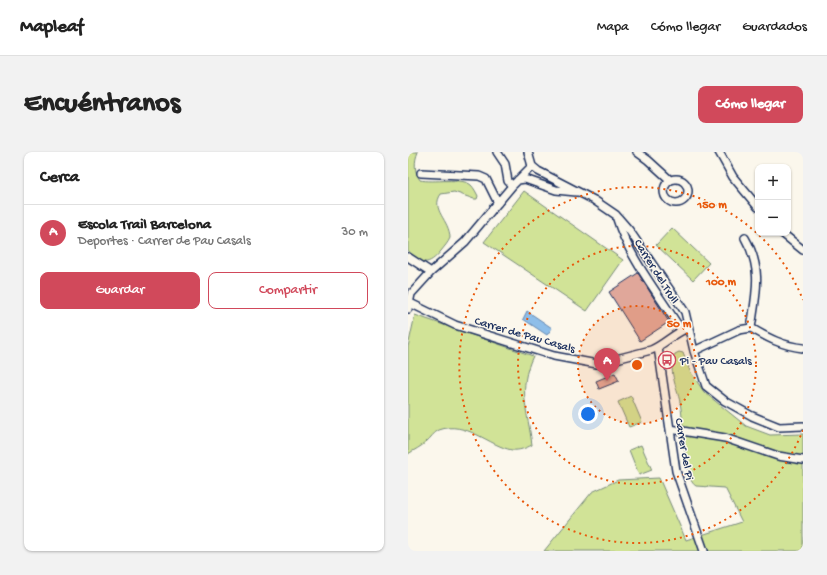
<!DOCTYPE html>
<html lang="es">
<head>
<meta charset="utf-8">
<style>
  :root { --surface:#fff; --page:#f2f2f2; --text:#222; --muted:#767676; --line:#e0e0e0; --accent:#d1495b }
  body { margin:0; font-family:"Gochi Hand",sans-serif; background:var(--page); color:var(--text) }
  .controls { position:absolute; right:12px; top:12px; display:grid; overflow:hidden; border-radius:8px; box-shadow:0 1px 3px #0004 }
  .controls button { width:36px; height:36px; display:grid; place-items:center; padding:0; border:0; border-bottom:1px solid var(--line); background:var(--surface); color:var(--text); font:20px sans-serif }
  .you { position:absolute; left:180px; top:262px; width:14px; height:14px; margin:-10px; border:3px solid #fff; border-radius:50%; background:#1a73e8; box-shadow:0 0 0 6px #1a73e833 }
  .badge { display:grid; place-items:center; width:26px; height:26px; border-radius:50%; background:var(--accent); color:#fff; font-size:13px; font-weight:700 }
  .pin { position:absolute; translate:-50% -33px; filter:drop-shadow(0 1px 2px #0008) }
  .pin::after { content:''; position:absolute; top:21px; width:14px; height:12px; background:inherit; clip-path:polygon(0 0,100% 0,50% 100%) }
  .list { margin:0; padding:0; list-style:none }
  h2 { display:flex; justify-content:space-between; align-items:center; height:52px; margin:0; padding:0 16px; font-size:17px }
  h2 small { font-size:13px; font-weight:400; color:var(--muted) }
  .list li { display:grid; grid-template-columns:26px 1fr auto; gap:12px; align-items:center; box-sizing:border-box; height:56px; padding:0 16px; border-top:1px solid var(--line) }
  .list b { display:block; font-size:15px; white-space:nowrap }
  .list p { margin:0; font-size:13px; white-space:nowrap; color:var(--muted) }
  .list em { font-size:13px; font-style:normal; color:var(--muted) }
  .actions { display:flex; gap:8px; padding:12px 16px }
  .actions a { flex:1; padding:9px 0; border:1px solid var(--accent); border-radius:8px; text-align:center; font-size:14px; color:var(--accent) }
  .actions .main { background:var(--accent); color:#fff }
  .map { position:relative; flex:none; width:395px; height:399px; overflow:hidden; border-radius:8px }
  header { display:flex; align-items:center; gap:24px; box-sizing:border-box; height:56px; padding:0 20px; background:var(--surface); border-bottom:1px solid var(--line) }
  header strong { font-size:19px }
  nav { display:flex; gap:22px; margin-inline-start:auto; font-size:14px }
  .intro { display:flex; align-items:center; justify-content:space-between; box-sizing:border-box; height:96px; padding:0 24px }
  h1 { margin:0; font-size:28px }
  .button { padding:10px 18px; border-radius:8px; background:var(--accent); color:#fff; font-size:14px; font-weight:700 }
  main { display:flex; gap:24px; padding:0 24px }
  aside { flex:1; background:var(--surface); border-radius:8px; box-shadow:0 1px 3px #0004 }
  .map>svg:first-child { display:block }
</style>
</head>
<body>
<header>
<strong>Mapleaf</strong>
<nav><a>Mapa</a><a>Cómo llegar</a><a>Guardados</a></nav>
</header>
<div class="intro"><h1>Encuéntranos</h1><a class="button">Cómo llegar</a></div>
<main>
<aside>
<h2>Cerca<small></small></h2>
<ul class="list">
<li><span class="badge">A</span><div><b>Escola Trail Barcelona</b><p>Deportes · Carrer de Pau Casals</p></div><em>30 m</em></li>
</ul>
<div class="actions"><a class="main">Guardar</a><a>Compartir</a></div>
</aside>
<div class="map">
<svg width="395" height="399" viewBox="0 0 395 399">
  <rect width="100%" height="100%" fill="#fbf7ec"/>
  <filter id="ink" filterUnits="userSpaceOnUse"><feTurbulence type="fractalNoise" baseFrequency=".025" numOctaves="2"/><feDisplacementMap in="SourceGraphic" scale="8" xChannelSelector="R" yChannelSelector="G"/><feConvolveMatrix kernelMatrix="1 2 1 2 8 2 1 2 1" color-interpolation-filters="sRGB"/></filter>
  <g filter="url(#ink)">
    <!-- green -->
    <path fill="#d1e397" stroke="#76897a" d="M 0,0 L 10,0 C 6,9 6,20 12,28 C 25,31 54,25 63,33 C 66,36 68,40 70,44 L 69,47 L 66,47 L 46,40 L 33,42 C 22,58 42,68 42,86 C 40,91 36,95 33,99 C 21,114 12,114 0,98 Z
      M 116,39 L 215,108 L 179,159 L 76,90 Z
      M 264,76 L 301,111 L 285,128 L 248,93 Z
      M 7,163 L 125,204 C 109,237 120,260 124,293 C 118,296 111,299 104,298 C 81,294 58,268 31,278 C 25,281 23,286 18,290 C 13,295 6,298 0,302 L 0,195 Z
      M 271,200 L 275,201 L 282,219 L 296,240 L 338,274 L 362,283 L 395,282 L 395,399 L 136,399 L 184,340 L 210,328 L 251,326 L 278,388 L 334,370 L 317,336 L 288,334 C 283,331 281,324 280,318 C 275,296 276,272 272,250 C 269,236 259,215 267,202 Z
      M 223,244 L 234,270 L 221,275 L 210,250 Z
      M 233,293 L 244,318 L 231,323 L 221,298 Z"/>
    <!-- water -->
    <path fill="#8ebee9" stroke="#6085b1" d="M 119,159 L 144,176 L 139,183 L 115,167 Z"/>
    <!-- building -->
    <path fill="#e0a79a" stroke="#1b2f5e" d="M 230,121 L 261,170 L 232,189 L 201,140 Z
      M 207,221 L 211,229 L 191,237 L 188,229 Z"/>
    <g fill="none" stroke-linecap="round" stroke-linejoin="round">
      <defs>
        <path id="minor" d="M 89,0 L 97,12 L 100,29 L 104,34
          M 120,0 L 124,14 L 130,19 L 186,48 L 208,63 L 221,78 L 277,160 L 286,199 L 298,234 L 317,249 L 344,264 L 371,275 L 395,274
          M 229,0 L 240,8 L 262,28
          M 311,0 L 325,25 L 350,55
          M 13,21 L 71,24 L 78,27 L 90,51
          M256 39a12 12 0 1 1 24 0a12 12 0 1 1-24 0Z
          M 110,28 L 117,27 L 148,38 L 168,40
          M 209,67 C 222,108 251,142 273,178
          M 374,81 L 395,98
          M 337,86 C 355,117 348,142 343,176
          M 0,105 L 23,120
          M 0,150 L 47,173 L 146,204 L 189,212 L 243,198 C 257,192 266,181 280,176
          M 0,157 L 3,142 L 23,120 L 57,90 L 104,34 L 124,14
          M 250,195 L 268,319 L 296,399
          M 286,199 L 331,178 L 343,176 C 360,186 375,194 395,196
          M 262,277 L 317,286 L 370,304 L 395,308"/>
      </defs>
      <!-- minor casing -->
      <use href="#minor" stroke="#1b2f5e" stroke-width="10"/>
      <!-- minor -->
      <use href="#minor" stroke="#fbf7ec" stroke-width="7"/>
    </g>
  </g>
  <!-- distance rings -->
  <circle cx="229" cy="213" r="59" fill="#e8590c" fill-opacity=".12"/>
  <g fill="none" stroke="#e8590c" stroke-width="2" stroke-dasharray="2 4">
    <circle cx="229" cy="213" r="59"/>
    <circle cx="229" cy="213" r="119"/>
    <path d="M395 278A178 178 0 1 1 395 148"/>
  </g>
  <!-- icons -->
  <defs>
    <symbol id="bus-ring" viewBox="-11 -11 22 22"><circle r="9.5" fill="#fbf7ec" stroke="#d1495b" stroke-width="1.5"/><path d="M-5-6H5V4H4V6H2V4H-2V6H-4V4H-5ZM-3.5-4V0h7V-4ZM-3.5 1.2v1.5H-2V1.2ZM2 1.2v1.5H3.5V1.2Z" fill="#d1495b"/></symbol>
  </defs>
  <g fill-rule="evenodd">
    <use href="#bus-ring" x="249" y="198" width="20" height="20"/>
  </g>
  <g text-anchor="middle" stroke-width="3" stroke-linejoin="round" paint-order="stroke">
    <!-- street labels -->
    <g font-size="12" fill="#1b2f5e" stroke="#fbf7ec">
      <text transform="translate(249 119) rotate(58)" y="4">Carrer del Trull</text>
      <text transform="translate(117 182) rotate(16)" y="4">Carrer de Pau Casals</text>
      <text transform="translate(277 297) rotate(80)" y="4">Carrer del Pi</text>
    </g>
    <!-- poi labels -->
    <g font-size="12" fill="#1b2f5e" stroke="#fbf7ec" text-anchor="start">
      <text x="272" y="212">Pi - Pau Casals</text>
    </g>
  </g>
  <circle cx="229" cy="213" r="6" fill="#e8590c" stroke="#fbf7ec" stroke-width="2"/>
  <g font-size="12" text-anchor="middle" font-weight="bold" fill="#e8590c" stroke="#fbf7ec" stroke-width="3" stroke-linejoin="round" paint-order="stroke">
    <text x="304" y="56">150 m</text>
    <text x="313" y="133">100 m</text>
    <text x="271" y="175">50 m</text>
  </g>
</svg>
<div class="controls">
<button>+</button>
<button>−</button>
</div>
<div class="you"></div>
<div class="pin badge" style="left:199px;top:229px">A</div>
</div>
</main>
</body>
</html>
